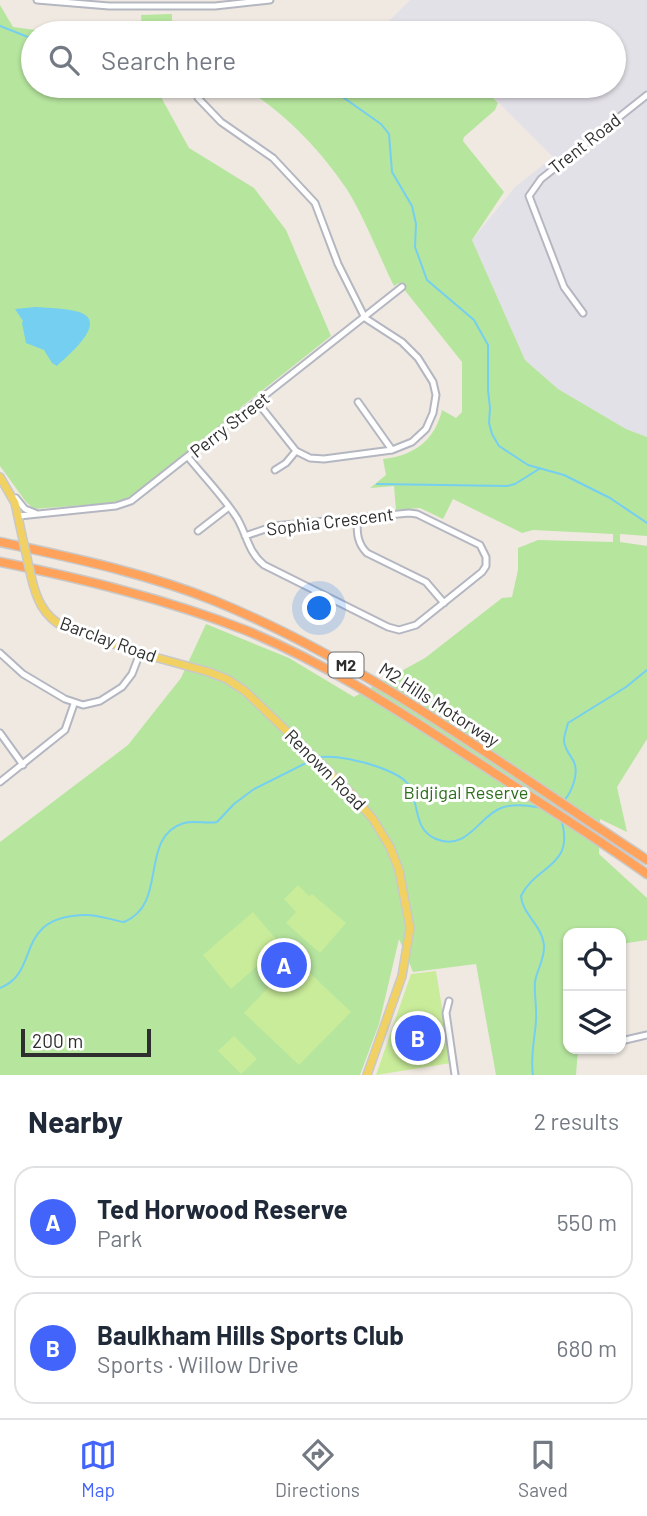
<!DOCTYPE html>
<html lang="en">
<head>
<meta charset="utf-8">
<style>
  :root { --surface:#fff; --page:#f2f2f3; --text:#1f2937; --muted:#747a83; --line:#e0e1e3; --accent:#4264fb }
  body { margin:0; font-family:Barlow,sans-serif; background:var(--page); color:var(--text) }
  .controls { position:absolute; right:21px; bottom:21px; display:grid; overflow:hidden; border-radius:14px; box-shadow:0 2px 5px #0004 }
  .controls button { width:63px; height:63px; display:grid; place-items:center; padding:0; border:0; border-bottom:2px solid var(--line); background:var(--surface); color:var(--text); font:35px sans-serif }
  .scale { position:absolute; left:21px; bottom:18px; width:130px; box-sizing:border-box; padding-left:7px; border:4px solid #2e2e2e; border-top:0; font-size:19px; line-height:24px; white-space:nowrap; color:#2e2e2e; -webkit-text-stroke:5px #fff; paint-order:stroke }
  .you { position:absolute; left:320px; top:609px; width:24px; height:24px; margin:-18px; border:5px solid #fff; border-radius:50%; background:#1a73e8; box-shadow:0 0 0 10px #1a73e833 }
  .badge { display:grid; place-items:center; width:46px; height:46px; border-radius:50%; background:var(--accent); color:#fff; font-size:23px; font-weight:700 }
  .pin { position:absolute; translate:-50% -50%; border:4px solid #fff; box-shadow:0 2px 7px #0006 }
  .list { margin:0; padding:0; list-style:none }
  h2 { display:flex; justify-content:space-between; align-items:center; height:91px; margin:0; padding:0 28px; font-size:30px }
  h2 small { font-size:23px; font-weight:400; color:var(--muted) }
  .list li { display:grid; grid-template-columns:46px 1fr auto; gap:21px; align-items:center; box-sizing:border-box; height:112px; margin:0 14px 14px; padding:0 14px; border:2px solid var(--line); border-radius:21px }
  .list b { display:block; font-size:26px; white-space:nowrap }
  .list p { margin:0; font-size:23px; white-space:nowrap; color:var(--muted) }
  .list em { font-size:23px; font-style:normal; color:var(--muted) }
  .icon { flex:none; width:38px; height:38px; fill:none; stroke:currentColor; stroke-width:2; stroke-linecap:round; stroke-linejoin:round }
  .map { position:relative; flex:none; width:647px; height:1075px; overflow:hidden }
  .search { position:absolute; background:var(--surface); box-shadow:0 2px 5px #0004; left:21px; right:21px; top:21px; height:77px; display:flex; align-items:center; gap:18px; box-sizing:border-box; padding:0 24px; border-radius:38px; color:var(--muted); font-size:26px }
  .sheet { height:343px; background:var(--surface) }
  nav { display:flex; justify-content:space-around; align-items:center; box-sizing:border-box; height:98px; border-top:2px solid var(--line); background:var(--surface); font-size:19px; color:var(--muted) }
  nav a { display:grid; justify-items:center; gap:4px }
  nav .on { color:var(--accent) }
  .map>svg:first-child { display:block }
</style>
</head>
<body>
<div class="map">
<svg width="647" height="1075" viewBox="0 0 647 1075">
  <rect width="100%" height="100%" fill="#efe9e1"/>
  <!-- industrial -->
  <path fill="#e3e1e8" d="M 410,0 L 647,0 L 647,437 L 626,429 L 558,389 L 525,360 L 472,240 L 515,187 L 553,157 L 482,86 L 614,86 L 614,33 L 403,33 L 389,21 Z"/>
  <!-- green -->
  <path fill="#b6e59e" d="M 0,5 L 13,27 L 58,33 L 33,33 L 33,86 L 161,86 L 162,99 L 189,148 L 254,188 L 286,230 L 331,336 L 240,408 L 242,410 L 133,495 L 121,501 L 97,504 L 34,509 L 26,502 L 0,466 Z
    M 172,14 L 172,33 L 135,33 L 142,31 L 141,15 Z
    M 241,86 L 482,86 L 498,103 L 495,110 L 464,137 L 463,141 L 504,192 L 472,240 L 525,360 L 558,389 L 626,429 L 647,437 L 647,536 L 620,534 L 620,542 L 647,546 L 647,739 L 617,787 L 627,832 L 600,819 L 599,854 L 647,898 L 647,940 L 621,944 L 621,933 L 568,933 L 568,1049 L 578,1049 L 576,1075 L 496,1075 L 476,964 L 413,972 L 399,939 L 379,1024 L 360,1075 L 0,1075 L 0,842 L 128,745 L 181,678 L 206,624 L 289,658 L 354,697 L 425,658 L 502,598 L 512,597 L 518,570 L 518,548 L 538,540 L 613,542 L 613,534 L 533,530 L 522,533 L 453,499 L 443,519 L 420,508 L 396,510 L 394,486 L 370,488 L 386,475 L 383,459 C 414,456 435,440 442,410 L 456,418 L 462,412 L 462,362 L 399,283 L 394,286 C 379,256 364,216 346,188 C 319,148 282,110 241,86 Z"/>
  <!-- pitch -->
  <path fill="#c9ec9a" d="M 298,885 L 309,896 L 312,894 L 346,923 L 320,953 L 286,923 L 296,912 L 284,899 Z
    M 253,912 L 281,945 L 231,989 L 203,955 Z
    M 295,959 L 351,1012 L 299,1065 L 244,1013 Z
    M 436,971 L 451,1063 L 376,1075 L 411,974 Z
    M 234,1036 L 257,1059 L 241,1074 L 218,1051 Z"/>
  <!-- water -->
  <path fill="#75cff0" d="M 35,307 C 49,308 66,308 79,312 C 110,322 67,356 57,366 L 52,363 L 44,350 L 26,343 L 22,323 L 23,321 L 15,309 Z"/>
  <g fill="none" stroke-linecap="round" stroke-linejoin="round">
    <!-- stream -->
    <path stroke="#75cff0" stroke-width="2" d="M 0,26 L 33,39
      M 327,86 L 381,124 L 389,134 L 392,172 L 412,206 L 416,224 L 415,247 L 427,280 L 474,320 L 488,345 L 488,390 L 490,408 L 489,423 L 492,434 L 499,446 L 528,465 L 564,475 L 610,498 L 647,523
      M 377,484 L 507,486 L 515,484 L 539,469
      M 317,758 C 335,752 396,768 408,784 C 420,802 412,829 436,839 C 467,852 479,816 501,808 C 514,803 529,806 543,808
      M 564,801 C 572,791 579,774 574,762 C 570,754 564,749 564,740 C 564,735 567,728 568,723 L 626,687 L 647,670
      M 0,988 C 42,972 12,916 86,915 C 100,915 111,920 124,922 C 169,904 138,837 184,823 C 195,820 206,824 217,822 L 234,804 L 254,789 L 312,760
      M 533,1075 C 530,1056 535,1039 536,1020 C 537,1008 534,994 535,982 C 537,969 545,959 544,945 C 542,925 522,914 521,896 C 536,865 574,867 562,822"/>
    <defs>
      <path id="minor" d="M 37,0 L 109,6 L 215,6 L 270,0
        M 198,98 L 221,122 L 273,158 L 315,203 L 338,264 L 365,318 L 402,342 L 418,358 L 433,382 L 436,395 L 433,413 L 426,429 L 412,442 L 392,450 L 324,459 L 310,458 L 296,451 L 258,403
        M 583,313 L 564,287 L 529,196 L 541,179 L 647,95
        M 358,402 L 392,450
        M 188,457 C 204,477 223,496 237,518 C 247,535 248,552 264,565 L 388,627 L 399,630 L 416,625 L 482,572 L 486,566 L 486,557 L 480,545 L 417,514 L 409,513 L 274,526 L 245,536
        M 275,470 L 286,463 L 296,451
        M 16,498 L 25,509 L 35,513
        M 19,516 L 116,506 L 131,501 L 402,287
        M 357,519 C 357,533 357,543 367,553 L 426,582 L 444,603
        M 198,531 L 229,507
        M 0,653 L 23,674 L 65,699 L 83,705 L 100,701 L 122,687 L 132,674 L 140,653
        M 0,733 L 23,765
        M 0,782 L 65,730 L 74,704
        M 449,1001 L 446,1013 L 455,1075
        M 621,1041 L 647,1035"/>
      <path id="major" d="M 0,477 L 15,503 L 23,540
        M 31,576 C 36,598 43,616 64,627 L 140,653 L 209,672 L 227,679 L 245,691 L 349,791 L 373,819 L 390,847 L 399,870 L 410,928 L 402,976 L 367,1075"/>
      <path id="highway" d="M 0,542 C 73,558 146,573 215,601 C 371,665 507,769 647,860
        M 0,562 C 83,579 166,599 245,630 C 329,664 403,714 479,763 C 535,800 593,835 647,874"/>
    </defs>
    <!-- minor casing -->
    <use href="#minor" stroke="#b4b7c1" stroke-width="9"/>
    <!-- major casing -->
    <use href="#major" stroke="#c9c9c9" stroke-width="10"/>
    <!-- highway casing -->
    <use href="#highway" stroke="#c9c9c9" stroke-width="11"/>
    <!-- minor -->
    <use href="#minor" stroke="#fff" stroke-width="5"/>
    <!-- major -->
    <use href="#major" stroke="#f2d163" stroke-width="7"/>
    <!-- highway -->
    <use href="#highway" stroke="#ffa35c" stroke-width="8"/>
    <defs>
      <path id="major-bridge" d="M 23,540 L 31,576"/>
    </defs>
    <!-- major-bridge casing -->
    <use href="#major-bridge" stroke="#c9c9c9" stroke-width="10" stroke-linecap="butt"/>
    <!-- major-bridge -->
    <use href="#major-bridge" stroke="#f2d163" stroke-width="7"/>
  </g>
  <g text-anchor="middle" stroke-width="6" stroke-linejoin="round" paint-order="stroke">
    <!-- shield labels -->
    <rect fill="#fff" stroke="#6d6d6d" stroke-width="2" x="328.5" y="652.5" width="35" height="25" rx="5"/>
    <g font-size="16" font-weight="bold" fill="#2e2e2e">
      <text x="346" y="671">M2</text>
    </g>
    <!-- street labels -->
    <g font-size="18" fill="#2e2e2e" stroke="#fff">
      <text transform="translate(585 144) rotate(-38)" y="6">Trent Road</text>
      <text transform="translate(230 425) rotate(-38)" y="6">Perry Street</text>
      <text transform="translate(330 522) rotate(-7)" y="6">Sophia Crescent</text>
      <text transform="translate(108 640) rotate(20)" y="6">Barclay Road</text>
      <text transform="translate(439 705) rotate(33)" y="6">M2 Hills Motorway</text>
      <text transform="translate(325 770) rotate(45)" y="6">Renown Road</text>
    </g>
    <!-- park labels -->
    <g font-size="18" fill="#2c6e1b" stroke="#fff">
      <text x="466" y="799">Bidjigal Reserve</text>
    </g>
  </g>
</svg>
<div class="controls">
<button><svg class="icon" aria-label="locate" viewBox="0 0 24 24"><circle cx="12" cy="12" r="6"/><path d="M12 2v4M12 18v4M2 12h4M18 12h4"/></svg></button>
<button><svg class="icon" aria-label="layers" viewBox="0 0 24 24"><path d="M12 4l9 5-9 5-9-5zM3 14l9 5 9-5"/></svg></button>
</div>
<div class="scale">200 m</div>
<div class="you"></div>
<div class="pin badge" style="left:284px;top:965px">A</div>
<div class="pin badge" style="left:418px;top:1038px">B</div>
<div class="search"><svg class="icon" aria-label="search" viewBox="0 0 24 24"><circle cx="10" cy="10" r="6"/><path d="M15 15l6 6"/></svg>Search here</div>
</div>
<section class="sheet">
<h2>Nearby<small>2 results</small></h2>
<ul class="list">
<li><span class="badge">A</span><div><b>Ted Horwood Reserve</b><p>Park</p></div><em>550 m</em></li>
<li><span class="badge">B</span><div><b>Baulkham Hills Sports Club</b><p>Sports · Willow Drive</p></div><em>680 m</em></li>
</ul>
</section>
<nav>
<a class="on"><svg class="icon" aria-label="map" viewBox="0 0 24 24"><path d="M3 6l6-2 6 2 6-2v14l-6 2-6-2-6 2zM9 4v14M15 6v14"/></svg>Map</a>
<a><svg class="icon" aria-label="directions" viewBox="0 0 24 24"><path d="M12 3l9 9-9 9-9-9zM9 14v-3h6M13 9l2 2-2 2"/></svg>Directions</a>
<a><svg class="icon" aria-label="saved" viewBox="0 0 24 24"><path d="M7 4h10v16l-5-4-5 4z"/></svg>Saved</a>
</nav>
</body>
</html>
